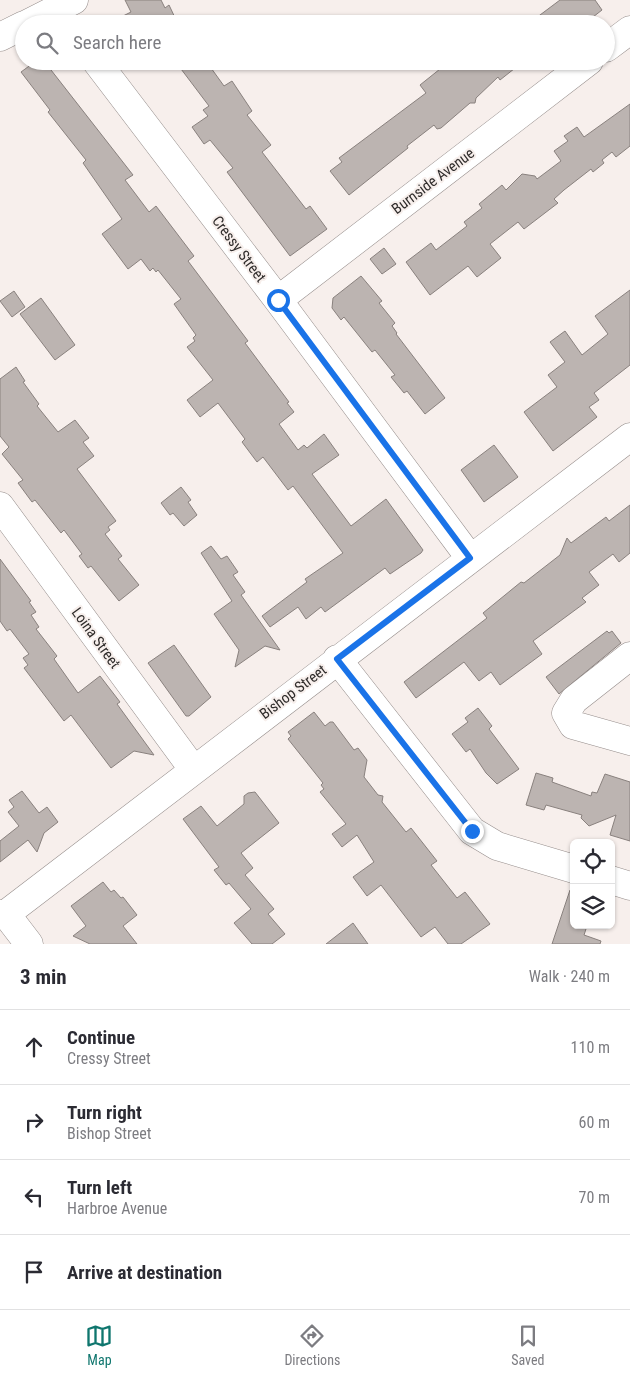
<!DOCTYPE html>
<html lang="en">
<head>
<meta charset="utf-8">
<style>
  :root { --surface:#fff; --page:#f2f2f3; --text:#2b2b33; --muted:#7c7c81; --line:#e1e1e2; --accent:#0f766e }
  body { margin:0; font-family:"Roboto Condensed",sans-serif; background:var(--page); color:var(--text) }
  .controls { position:absolute; right:15px; bottom:15px; display:grid; overflow:hidden; border-radius:8px; box-shadow:0 1px 4px #0004 }
  .controls button { width:45px; height:45px; display:grid; place-items:center; padding:0; border:0; border-bottom:1px solid var(--line); background:var(--surface); color:var(--text); font:25px sans-serif }
  .stop { position:absolute; width:15px; height:15px; margin:-11px; border:4px solid #1a73e8; border-radius:50%; background:#fff }
  .stop.end { background:#1a73e8; border-color:#fff; box-shadow:0 1px 5px #0008 }
  .list { margin:0; padding:0; list-style:none }
  h2 { display:flex; justify-content:space-between; align-items:center; height:65px; margin:0; padding:0 20px; font-size:21px }
  h2 small { font-size:16px; font-weight:400; color:var(--muted) }
  .list li { display:grid; grid-template-columns:32px 1fr auto; gap:15px; align-items:center; box-sizing:border-box; height:75px; padding:0 20px; border-top:1px solid var(--line) }
  .list b { display:block; font-size:19px; white-space:nowrap }
  .list p { margin:0; font-size:16px; white-space:nowrap; color:var(--muted) }
  .list em { font-size:16px; font-style:normal; color:var(--muted) }
  .icon { flex:none; width:28px; height:28px; fill:none; stroke:currentColor; stroke-width:2; stroke-linecap:round; stroke-linejoin:round }
  .map { position:relative; flex:none; width:630px; height:944px; overflow:hidden }
  .search { position:absolute; background:var(--surface); box-shadow:0 1px 4px #0004; left:15px; right:15px; top:15px; height:55px; display:flex; align-items:center; gap:12px; box-sizing:border-box; padding:0 18px; border-radius:28px; color:var(--muted); font-size:19px }
  .sheet { height:365px; background:var(--surface) }
  nav { display:flex; justify-content:space-around; align-items:center; box-sizing:border-box; height:70px; border-top:1px solid var(--line); background:var(--surface); font-size:14px; color:var(--muted) }
  nav a { display:grid; justify-items:center; gap:2px }
  nav .on { color:var(--accent) }
  .map>svg:first-child { display:block }
</style>
</head>
<body>
<div class="map">
<svg width="630" height="944" viewBox="0 0 630 944">
  <rect width="100%" height="100%" fill="#f7efec"/>
  <!-- building -->
  <path fill="#bcb4b1" stroke="#89817e" d="M 125,0 L 161,0 L 165,8 L 169,5 L 178,24 L 107,24 L 131,12 Z
    M 560,0 L 595,0 L 602,10 L 584,24 L 528,24 Z
    M 36,61 L 44,61 L 133,175 L 125,180 L 149,212 L 156,206 L 194,256 L 188,261 L 248,341 L 245,343 L 289,402 L 287,403 L 294,412 L 279,424 L 298,450 L 304,445 L 307,448 L 324,434 L 339,455 L 312,474 L 351,526 L 386,499 L 423,550 L 421,553 L 390,574 L 385,568 L 325,612 L 321,607 L 306,619 L 298,607 L 270,627 L 262,616 L 307,582 L 305,579 L 343,553 L 293,486 L 288,490 L 263,457 L 257,462 L 242,442 L 245,439 L 218,403 L 200,417 L 187,400 L 213,380 L 187,347 L 195,341 L 193,338 L 196,335 L 174,304 L 181,299 L 158,270 L 156,272 L 153,268 L 150,271 L 141,259 L 128,269 L 102,234 L 122,219 L 83,163 L 86,160 L 48,112 L 50,110 L 21,72 Z
    M 175,61 L 206,61 L 224,86 L 232,81 L 252,111 L 247,115 L 271,145 L 262,152 L 306,209 L 310,206 L 327,229 L 290,256 L 227,172 L 233,168 L 210,140 L 204,144 L 192,127 L 208,116 L 203,110 L 209,106 Z
    M 450,61 L 524,61 L 500,80 L 498,77 L 476,98 L 475,103 L 470,103 L 441,128 L 437,129 L 434,125 L 407,146 L 408,148 L 349,195 L 330,171 L 342,162 L 339,158 L 426,93 L 420,85 Z
    M 630,104 L 630,146 L 616,157 L 612,152 L 602,160 L 604,163 L 593,172 L 591,169 L 564,190 L 554,199 L 558,203 L 524,229 L 518,222 L 490,244 L 501,258 L 477,277 L 468,266 L 430,295 L 406,262 L 431,243 L 436,250 L 467,226 L 464,222 L 482,208 L 479,204 L 502,185 L 506,190 L 522,174 L 535,176 L 537,179 L 561,161 L 554,151 L 568,141 L 564,136 L 577,127 L 584,137 Z
    M 384,248 L 396,264 L 382,274 L 370,259 Z
    M 361,276 L 382,301 L 379,303 L 395,323 L 392,326 L 397,333 L 396,334 L 445,398 L 425,414 L 407,391 L 404,393 L 391,377 L 395,375 L 375,350 L 372,352 L 344,317 L 341,320 L 332,308 L 333,298 Z
    M 630,290 L 630,365 L 594,393 L 599,400 L 589,407 L 597,417 L 553,451 L 524,412 L 557,387 L 548,375 L 565,362 L 550,342 L 565,331 L 582,355 L 608,334 L 595,316 Z
    M 14,291 L 25,307 L 12,317 L 0,301 Z
    M 41,298 L 75,345 L 55,360 L 20,314 Z
    M 16,367 L 25,381 L 23,382 L 39,404 L 37,406 L 58,432 L 75,420 L 89,438 L 83,442 L 94,456 L 77,469 L 116,521 L 108,527 L 110,530 L 105,534 L 122,556 L 118,559 L 139,585 L 119,601 L 91,566 L 88,568 L 79,556 L 82,554 L 64,530 L 61,533 L 35,500 L 32,502 L 18,483 L 23,480 L 2,454 L 9,447 L 0,436 L 0,379 Z
    M 494,445 L 518,477 L 484,502 L 461,470 Z
    M 181,487 L 191,500 L 188,502 L 197,515 L 184,526 L 173,513 L 170,515 L 161,503 Z
    M 630,505 L 630,553 L 619,562 L 613,554 L 589,572 L 599,585 L 582,598 L 586,602 L 533,641 L 542,654 L 500,685 L 491,672 L 479,681 L 464,662 L 416,698 L 404,682 L 487,618 L 483,613 L 521,582 L 524,583 L 560,555 L 567,538 L 571,543 L 606,517 L 609,521 Z
    M 211,546 L 221,559 L 227,556 L 238,572 L 233,575 L 245,592 L 241,595 L 280,650 L 265,646 L 235,667 L 239,650 L 214,614 L 232,601 L 201,553 Z
    M 0,559 L 31,601 L 29,602 L 36,612 L 31,615 L 39,627 L 36,629 L 57,656 L 54,659 L 78,693 L 100,676 L 120,702 L 117,704 L 154,755 L 134,751 L 111,768 L 71,715 L 64,721 L 24,668 L 28,665 L 23,658 L 29,654 L 10,629 L 7,631 L 0,621 Z
    M 607,631 L 609,633 L 612,631 L 621,643 L 559,694 L 546,677 Z
    M 174,645 L 211,697 L 189,716 L 186,716 L 148,663 Z
    M 478,708 L 492,726 L 489,729 L 519,769 L 497,784 L 486,773 L 470,749 L 466,752 L 452,734 L 468,722 L 465,718 Z
    M 314,712 L 325,726 L 330,722 L 333,722 L 354,750 L 358,748 L 367,760 L 364,777 L 378,795 L 383,796 L 382,802 L 406,832 L 411,828 L 437,861 L 431,865 L 457,898 L 465,892 L 490,924 L 461,944 L 448,944 L 435,927 L 421,937 L 381,885 L 367,896 L 353,877 L 374,862 L 357,835 L 342,847 L 332,834 L 346,824 L 320,792 L 324,789 L 321,785 L 323,783 L 288,739 L 291,736 L 288,732 Z
    M 536,773 L 553,778 L 552,782 L 591,796 L 592,792 L 597,793 L 605,774 L 630,782 L 630,841 L 610,835 L 616,815 L 589,826 L 581,818 L 582,815 L 546,805 L 544,810 L 526,805 Z
    M 22,791 L 39,813 L 47,807 L 58,822 L 44,833 L 37,852 L 28,840 L 0,862 L 0,841 L 19,826 L 8,812 L 14,807 L 9,800 Z
    M 255,792 L 279,823 L 241,853 L 253,868 L 245,875 L 274,909 L 268,914 L 285,934 L 272,944 L 252,944 L 234,923 L 251,909 L 229,883 L 226,885 L 214,870 L 219,867 L 183,819 L 201,806 L 217,826 L 244,804 L 244,796 L 248,793 Z
    M 103,882 L 111,892 L 114,890 L 121,898 L 123,897 L 137,915 L 123,926 L 137,944 L 90,944 L 73,936 L 86,926 L 71,906 Z
    M 570,890 L 574,891 L 574,925 L 586,929 L 584,935 L 601,941 L 600,944 L 552,944 Z
    M 353,923 L 368,944 L 326,944 Z"/>
  <g fill="none" stroke-linecap="round" stroke-linejoin="round">
    <defs>
      <path id="minor" d="M 27,24 L 74,0
        M 0,37 L 24,25
        M 606,48 L 630,30
        M 96,61 L 278,300 L 470,558
        M 278,300 L 589,61
        M 0,506 L 193,769
        M 630,656 L 574,700 L 566,713 L 573,725 L 630,741
        M 337,659 L 472,831 L 497,846 L 574,869
        M 611,880 L 630,886
        M 0,914 L 6,914 L 29,944
        M 6,914 L 630,437"/>
    </defs>
    <!-- minor casing -->
    <use href="#minor" stroke="#958d8b" stroke-width="29"/>
    <!-- minor -->
    <use href="#minor" stroke="#fff" stroke-width="28"/>
  </g>
  <g fill="none" stroke-linecap="round" stroke-linejoin="round">
    <!-- route -->
    <path stroke="#1a73e8" stroke-width="6" d="M 278,300 L 470,558 L 337,659 L 472,831"/>
  </g>
  <g text-anchor="middle" stroke-width="4" stroke-linejoin="round" paint-order="stroke">
    <!-- street labels -->
    <g font-size="15" fill="#2f2c2b" stroke="#f7efec">
      <text transform="translate(433 181) rotate(-37)" y="5">Burnside Avenue</text>
      <text transform="translate(239 249) rotate(53)" y="5">Cressy Street</text>
      <text transform="translate(96 638) rotate(54)" y="5">Loina Street</text>
      <text transform="translate(293 692) rotate(-37)" y="5">Bishop Street</text>
    </g>
  </g>
</svg>
<div class="controls">
<button><svg class="icon" aria-label="locate" viewBox="0 0 24 24"><circle cx="12" cy="12" r="6"/><path d="M12 2v4M12 18v4M2 12h4M18 12h4"/></svg></button>
<button><svg class="icon" aria-label="layers" viewBox="0 0 24 24"><path d="M12 4l9 5-9 5-9-5zM3 14l9 5 9-5"/></svg></button>
</div>
<div class="stop" style="left:278px;top:300px"></div>
<div class="stop end" style="left:472px;top:831px"></div>
<div class="search"><svg class="icon" aria-label="search" viewBox="0 0 24 24"><circle cx="10" cy="10" r="6"/><path d="M15 15l6 6"/></svg>Search here</div>
</div>
<section class="sheet">
<h2>3 min<small>Walk · 240 m</small></h2>
<ul class="list">
<li><svg class="icon" aria-label="ahead" viewBox="0 0 24 24"><path d="M12 20V5M6 11l6-6 6 6"/></svg><div><b>Continue</b><p>Cressy Street</p></div><em>110 m</em></li>
<li><svg class="icon" aria-label="right" viewBox="0 0 24 24"><path d="M7 20v-9h11M14 6l5 5-5 5"/></svg><div><b>Turn right</b><p>Bishop Street</p></div><em>60 m</em></li>
<li><svg class="icon" aria-label="left" viewBox="0 0 24 24"><path d="M17 20v-9H6M10 6l-5 5 5 5"/></svg><div><b>Turn left</b><p>Harbroe Avenue</p></div><em>70 m</em></li>
<li><svg class="icon" aria-label="arrive" viewBox="0 0 24 24"><path d="M6 21V4h12l-3 4 3 4H6"/></svg><div><b>Arrive at destination</b></div></li>
</ul>
</section>
<nav>
<a class="on"><svg class="icon" aria-label="map" viewBox="0 0 24 24"><path d="M3 6l6-2 6 2 6-2v14l-6 2-6-2-6 2zM9 4v14M15 6v14"/></svg>Map</a>
<a><svg class="icon" aria-label="directions" viewBox="0 0 24 24"><path d="M12 3l9 9-9 9-9-9zM9 14v-3h6M13 9l2 2-2 2"/></svg>Directions</a>
<a><svg class="icon" aria-label="saved" viewBox="0 0 24 24"><path d="M7 4h10v16l-5-4-5 4z"/></svg>Saved</a>
</nav>
</body>
</html>
